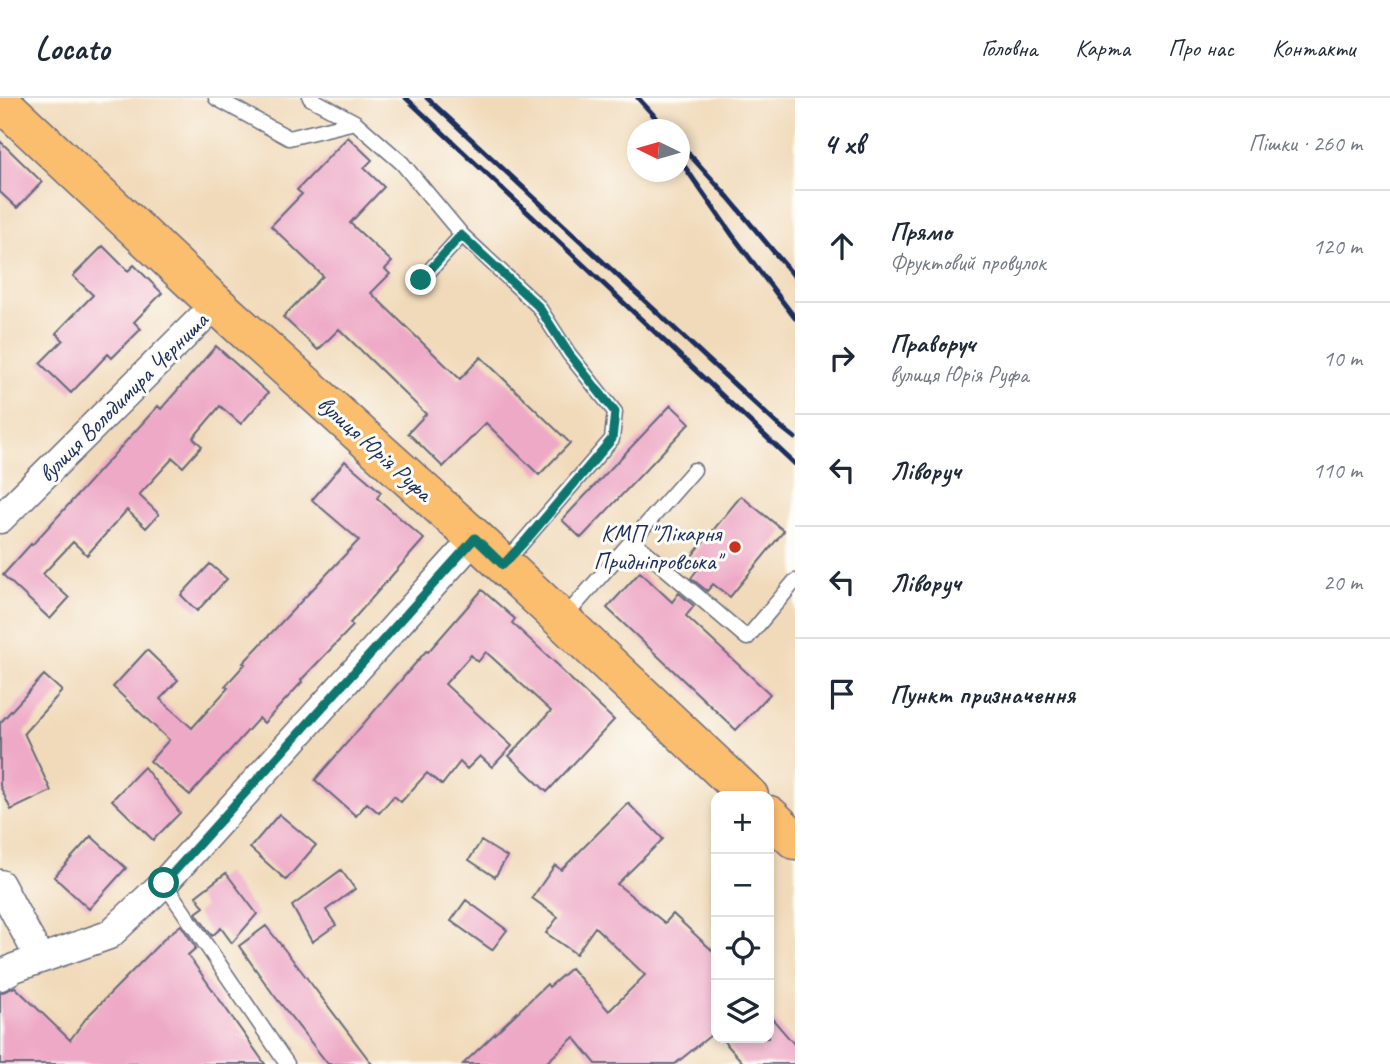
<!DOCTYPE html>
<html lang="uk">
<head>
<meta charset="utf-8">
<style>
  :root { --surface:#fff; --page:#f2f2f3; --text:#1f2937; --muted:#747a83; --line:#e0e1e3 }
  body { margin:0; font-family:Caveat,sans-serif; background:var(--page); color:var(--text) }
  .controls { position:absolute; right:21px; bottom:21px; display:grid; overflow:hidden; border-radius:14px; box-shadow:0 4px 10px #0003 }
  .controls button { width:63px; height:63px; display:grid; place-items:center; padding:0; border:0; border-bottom:2px solid var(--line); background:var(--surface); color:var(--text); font:35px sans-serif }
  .compass { position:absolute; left:627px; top:21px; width:63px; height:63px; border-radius:50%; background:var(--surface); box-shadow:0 4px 10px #0003; rotate:275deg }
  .stop { position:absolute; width:21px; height:21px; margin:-16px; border:5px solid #0f766e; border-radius:50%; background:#fff }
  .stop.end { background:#0f766e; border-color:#fff; box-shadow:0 2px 7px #0008 }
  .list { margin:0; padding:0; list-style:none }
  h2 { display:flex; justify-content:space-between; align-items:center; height:91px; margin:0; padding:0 28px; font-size:30px }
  h2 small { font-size:23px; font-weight:400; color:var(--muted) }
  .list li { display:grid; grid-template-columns:46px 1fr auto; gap:21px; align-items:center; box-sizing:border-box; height:112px; padding:0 28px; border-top:2px solid var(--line) }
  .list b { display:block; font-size:26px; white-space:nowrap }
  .list p { margin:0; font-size:23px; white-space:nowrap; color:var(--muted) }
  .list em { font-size:23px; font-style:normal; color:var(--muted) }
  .icon { flex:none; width:38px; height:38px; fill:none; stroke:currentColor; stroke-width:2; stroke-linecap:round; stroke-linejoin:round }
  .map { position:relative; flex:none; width:795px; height:966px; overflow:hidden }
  header { display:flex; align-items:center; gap:42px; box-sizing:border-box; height:98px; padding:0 35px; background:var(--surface); border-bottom:2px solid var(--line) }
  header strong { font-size:33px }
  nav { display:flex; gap:38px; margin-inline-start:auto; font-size:24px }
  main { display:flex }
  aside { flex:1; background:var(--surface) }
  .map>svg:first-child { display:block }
</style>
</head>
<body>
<header>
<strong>Locato</strong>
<nav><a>Головна</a><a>Карта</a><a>Про нас</a><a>Контакти</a></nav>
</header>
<main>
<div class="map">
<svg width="795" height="966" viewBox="0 0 795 966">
  <rect width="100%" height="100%" fill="#fdfcf7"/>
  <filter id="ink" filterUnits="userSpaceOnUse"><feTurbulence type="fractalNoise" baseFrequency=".0143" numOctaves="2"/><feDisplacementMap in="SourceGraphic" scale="14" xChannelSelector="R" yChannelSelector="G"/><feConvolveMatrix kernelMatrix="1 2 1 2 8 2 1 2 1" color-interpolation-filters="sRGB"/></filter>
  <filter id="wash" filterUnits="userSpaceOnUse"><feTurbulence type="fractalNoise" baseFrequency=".00686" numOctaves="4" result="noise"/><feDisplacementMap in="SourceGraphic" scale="28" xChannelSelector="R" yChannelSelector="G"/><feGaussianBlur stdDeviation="1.57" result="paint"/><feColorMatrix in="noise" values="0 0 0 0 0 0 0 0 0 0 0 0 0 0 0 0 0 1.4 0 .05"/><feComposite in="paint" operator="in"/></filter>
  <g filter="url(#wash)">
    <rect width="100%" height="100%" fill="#f1daba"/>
    <g id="blocks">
      <!-- building -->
      <path fill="#eea9c6" d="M 348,39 L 372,62 L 364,70 L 384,89 L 350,125 L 392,164 L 385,171 L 390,176 L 371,195 L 460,281 L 481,259 L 570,345 L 539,377 L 486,325 L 443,369 L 408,335 L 426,316 L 339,231 L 318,252 L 283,219 L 323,178 L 271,128 L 302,96 L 297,92 Z
        M 0,43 L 42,84 L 17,110 L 0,94 Z
        M 103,148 L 128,173 L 134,167 L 162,195 L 134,224 L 141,231 L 112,260 L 108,256 L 71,295 L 40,265 L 63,242 L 56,235 L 93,197 L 73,178 Z
        M 216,248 L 268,295 L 241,326 L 220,308 L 193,340 L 202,348 L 183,369 L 173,360 L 139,397 L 159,416 L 146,430 L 127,412 L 87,457 L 73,444 L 43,476 L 69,500 L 50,521 L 3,477 L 31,446 L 32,447 L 158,308 L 161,311 Z
        M 671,307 L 690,325 L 581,440 L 562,422 Z
        M 345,363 L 381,394 L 377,400 L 424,441 L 350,525 L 353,528 L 301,582 L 302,584 L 264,625 L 259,620 L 190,697 L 150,663 L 169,642 L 113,589 L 147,552 L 178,582 L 160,601 L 192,630 L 228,590 L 225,588 L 245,566 L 243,565 L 359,442 L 312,402 Z
        M 741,398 L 784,433 L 730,499 L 713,486 L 707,493 L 691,480 L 697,472 L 687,464 Z
        M 210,466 L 227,481 L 197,513 L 181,497 Z
        M 640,474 L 672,504 L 679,495 L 694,508 L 686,518 L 770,596 L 736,632 L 607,510 Z
        M 482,492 L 515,521 L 512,525 L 560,569 L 559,570 L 614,622 L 547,694 L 509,658 L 551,613 L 486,554 L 478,564 L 471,557 L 445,586 L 512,648 L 492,669 L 480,658 L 467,671 L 460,664 L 442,687 L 427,675 L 401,704 L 394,698 L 379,715 L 367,705 L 356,718 L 315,682 L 426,553 L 428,554 Z
        M 44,577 L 62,593 L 24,635 L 51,693 L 11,712 L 0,688 L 0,625 Z
        M 144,669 L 180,715 L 153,742 L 112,702 Z
        M 628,705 L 663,741 L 617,786 L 665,825 L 673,816 L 716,856 L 716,933 L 675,966 L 596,966 L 574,939 L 545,966 L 463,966 L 547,886 L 549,889 L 571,870 L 609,913 L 645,877 L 595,829 L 576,856 L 546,835 L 558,819 L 532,800 L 555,767 L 561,772 Z
        M 279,716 L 316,747 L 286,782 L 250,750 Z
        M 91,738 L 126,770 L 89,811 L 54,779 Z
        M 481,743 L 507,759 L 495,779 L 469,762 Z
        M 341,772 L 355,791 L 326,812 L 336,827 L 312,844 L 292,808 Z
        M 226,775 L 257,816 L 232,845 L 221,830 L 212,838 L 196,815 L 204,809 L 196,798 Z
        M 466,802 L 507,832 L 492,852 L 451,823 Z
        M 181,827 L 196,850 L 188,857 L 265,966 L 0,966 L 0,895 L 15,889 L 70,942 L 87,919 L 167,838 Z
        M 266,828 L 303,875 L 372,966 L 328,966 L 273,896 L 239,848 Z
        M 769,917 L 795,947 L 795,966 L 744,966 L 721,940 L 769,940 Z"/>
    </g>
  </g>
  <g filter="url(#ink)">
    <use href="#blocks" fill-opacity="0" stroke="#666b7e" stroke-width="2"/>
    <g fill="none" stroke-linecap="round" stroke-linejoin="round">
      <defs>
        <path id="service" d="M 216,0 L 289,40 L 355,24 L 402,65 L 462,137
          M 310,0 L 355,24
          M 421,182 L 462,137 L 538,208 L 569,256 L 615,314 L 612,341 L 504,466
          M 632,442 L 747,540 L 795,483
          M 563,521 L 694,372
          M 164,785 L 287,966"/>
        <path id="minor" d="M 0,421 L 216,206
          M 0,786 L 40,861
          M 0,878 L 14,870 L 109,837 L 164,785 L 475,440"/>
        <path id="primary" d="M 0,3 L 216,206 L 475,440 L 749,698
          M 769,717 L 795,742"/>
      </defs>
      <!-- service casing -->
      <use href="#service" stroke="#666b7e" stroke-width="17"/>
      <!-- minor casing -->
      <use href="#minor" stroke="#666b7e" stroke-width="31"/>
      <!-- primary casing -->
      <use href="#primary" stroke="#666b7e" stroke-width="41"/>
      <!-- service -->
      <use href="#service" stroke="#fff" stroke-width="14"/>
      <!-- minor -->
      <use href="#minor" stroke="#fff" stroke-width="28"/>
      <!-- primary -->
      <use href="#primary" stroke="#fbbd6e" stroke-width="38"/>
      <!-- rail -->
      <path stroke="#1b2f5e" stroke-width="5" d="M 406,0 L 795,366
        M 427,0 L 776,325 L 795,340
        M 638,0 L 667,32
        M 680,46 L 728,99 L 795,179
        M 680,62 L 733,138 L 795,220"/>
    </g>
  </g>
  <g fill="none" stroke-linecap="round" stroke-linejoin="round" filter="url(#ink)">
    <!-- route -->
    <path stroke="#0f766e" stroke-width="9" d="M 164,785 L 475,440 L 503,467 L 527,441 L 612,341 L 615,314 L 569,256 L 538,208 L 461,137 L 421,182"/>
  </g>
  <!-- markers -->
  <circle fill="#c8321e" stroke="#fdfcf7" stroke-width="2.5" cx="735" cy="449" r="7"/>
  <g text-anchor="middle" stroke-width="6" stroke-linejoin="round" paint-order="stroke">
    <!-- street labels -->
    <g font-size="24" fill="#1b2f5e" stroke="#fdfcf7">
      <text transform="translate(123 299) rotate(-45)" y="8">вулиця Володимира Черниша</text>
      <text transform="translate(375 350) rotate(42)" y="8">вулиця Юрія Руфа</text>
    </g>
    <!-- poi labels -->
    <g font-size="24" fill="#1b2f5e" stroke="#fdfcf7" text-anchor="end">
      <text x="721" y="443">КМП "Лікарня<tspan x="721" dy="28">Придніпровська"</tspan></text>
    </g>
  </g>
</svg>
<div class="controls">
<button>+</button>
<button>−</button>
<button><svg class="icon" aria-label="locate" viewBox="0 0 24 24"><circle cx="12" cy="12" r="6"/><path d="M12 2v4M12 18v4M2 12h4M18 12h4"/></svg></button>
<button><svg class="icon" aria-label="layers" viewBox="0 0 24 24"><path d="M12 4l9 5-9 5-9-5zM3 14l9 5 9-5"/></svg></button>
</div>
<svg class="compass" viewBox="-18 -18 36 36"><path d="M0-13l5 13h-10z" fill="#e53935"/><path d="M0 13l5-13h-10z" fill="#747a83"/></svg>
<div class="stop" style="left:164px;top:785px"></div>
<div class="stop end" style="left:421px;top:182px"></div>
</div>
<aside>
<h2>4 хв<small>Пішки · 260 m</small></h2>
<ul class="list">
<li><svg class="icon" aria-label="ahead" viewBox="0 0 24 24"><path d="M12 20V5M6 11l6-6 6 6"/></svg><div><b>Прямо</b><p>Фруктовий провулок</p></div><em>120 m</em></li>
<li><svg class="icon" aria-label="right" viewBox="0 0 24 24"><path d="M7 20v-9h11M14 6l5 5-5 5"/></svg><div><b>Праворуч</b><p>вулиця Юрія Руфа</p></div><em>10 m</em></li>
<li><svg class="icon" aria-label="left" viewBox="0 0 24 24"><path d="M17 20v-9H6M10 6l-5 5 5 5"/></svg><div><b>Ліворуч</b></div><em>110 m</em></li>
<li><svg class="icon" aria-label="left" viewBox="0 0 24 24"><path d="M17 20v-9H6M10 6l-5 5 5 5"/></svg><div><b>Ліворуч</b></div><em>20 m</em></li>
<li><svg class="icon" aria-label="arrive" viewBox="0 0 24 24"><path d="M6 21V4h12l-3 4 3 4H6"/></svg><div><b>Пункт призначення</b></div></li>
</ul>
</aside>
</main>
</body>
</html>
